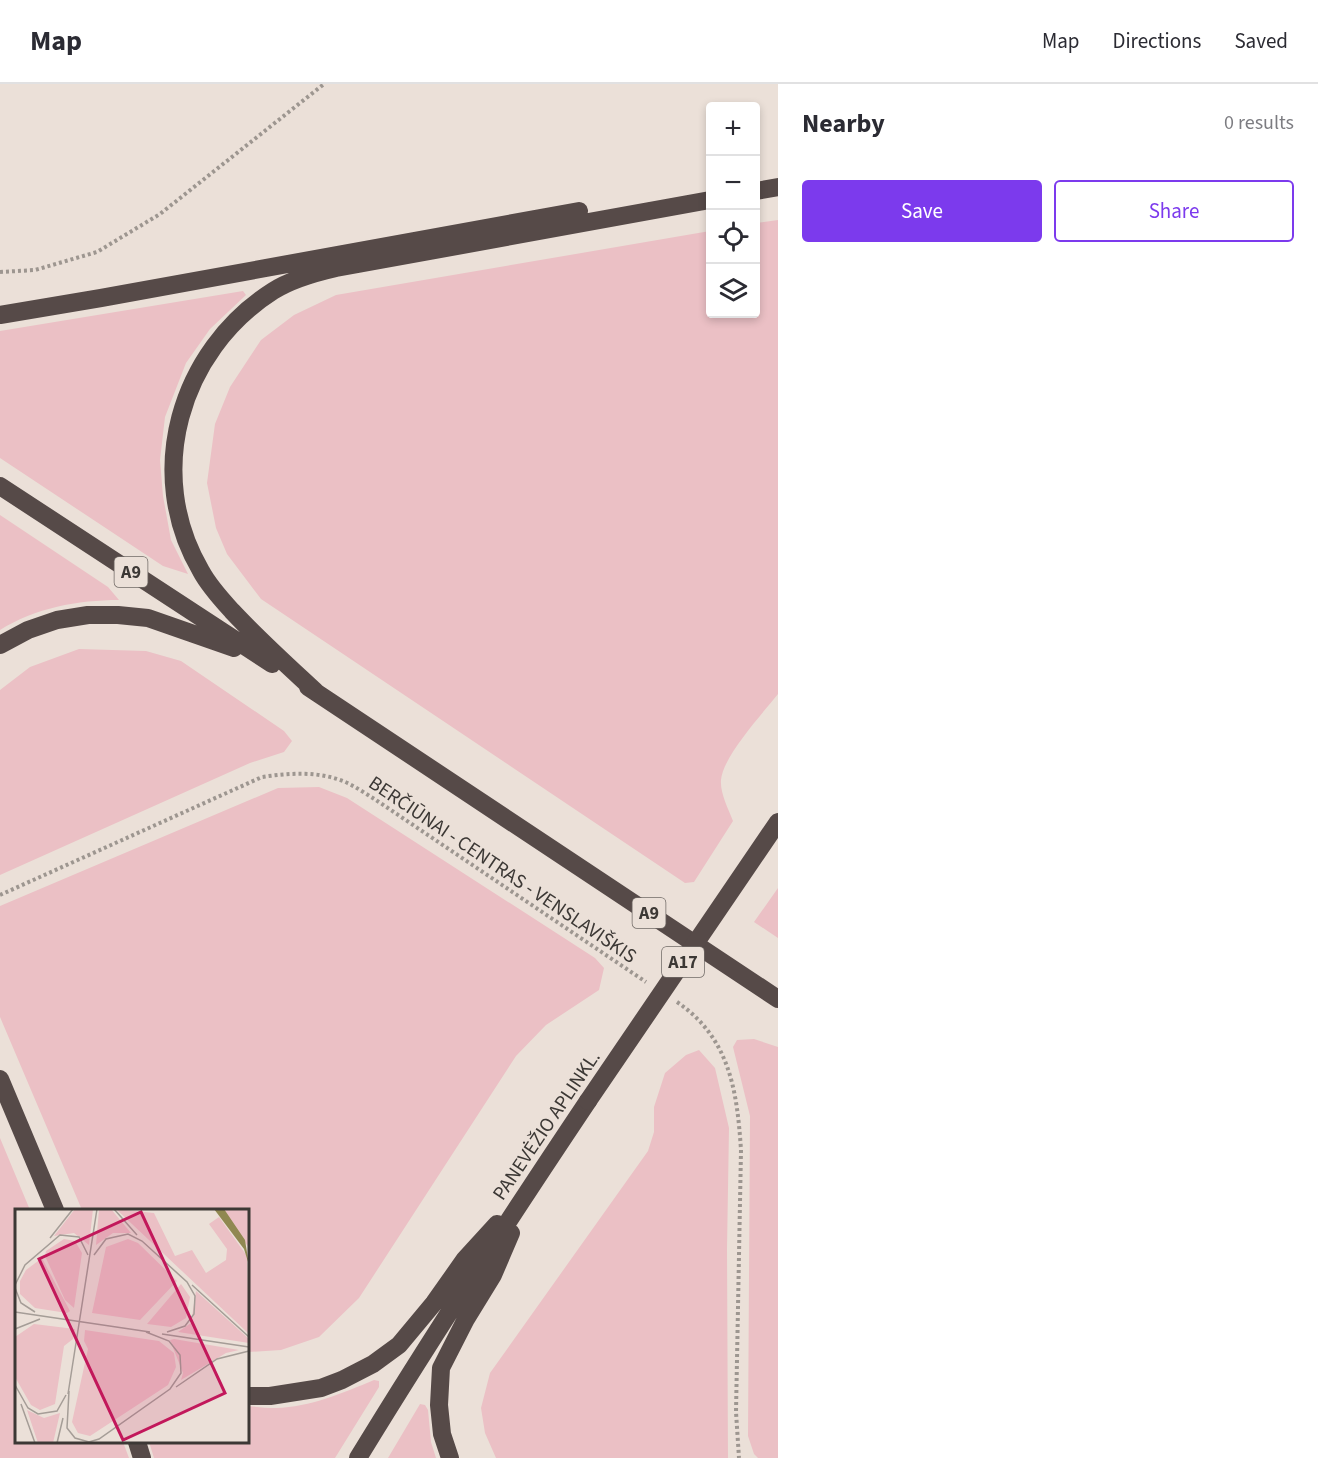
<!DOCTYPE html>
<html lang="en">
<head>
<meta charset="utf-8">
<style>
  :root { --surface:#fff; --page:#f7f7f7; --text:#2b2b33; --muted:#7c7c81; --line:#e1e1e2; --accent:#7c3aed }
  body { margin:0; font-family:"Source Sans 3",sans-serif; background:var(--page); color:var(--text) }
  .controls { position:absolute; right:18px; top:18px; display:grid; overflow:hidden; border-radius:6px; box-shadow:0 3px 9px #0003 }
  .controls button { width:54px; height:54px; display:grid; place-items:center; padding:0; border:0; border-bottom:2px solid var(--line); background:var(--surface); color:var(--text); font:30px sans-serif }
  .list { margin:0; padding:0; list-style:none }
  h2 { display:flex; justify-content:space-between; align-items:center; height:78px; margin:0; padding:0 24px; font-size:26px }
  h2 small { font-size:20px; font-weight:400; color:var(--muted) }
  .actions { display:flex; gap:12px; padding:18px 24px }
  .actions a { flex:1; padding:14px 0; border:2px solid var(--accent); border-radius:6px; text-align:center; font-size:21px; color:var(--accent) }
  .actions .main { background:var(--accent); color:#fff }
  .icon { flex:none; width:33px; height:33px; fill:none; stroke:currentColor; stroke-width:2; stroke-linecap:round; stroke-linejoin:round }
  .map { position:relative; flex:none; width:778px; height:1374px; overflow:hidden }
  header { display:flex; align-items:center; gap:36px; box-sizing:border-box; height:84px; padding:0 30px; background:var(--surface); border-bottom:2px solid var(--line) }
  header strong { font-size:28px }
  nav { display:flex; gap:33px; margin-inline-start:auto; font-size:21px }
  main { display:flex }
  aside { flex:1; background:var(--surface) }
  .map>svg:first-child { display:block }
</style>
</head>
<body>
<header>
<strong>Map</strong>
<nav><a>Map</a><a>Directions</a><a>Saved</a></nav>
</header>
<main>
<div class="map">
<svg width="778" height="1374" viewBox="0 0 778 1374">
  <rect width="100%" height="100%" fill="#ebe0d8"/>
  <!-- green -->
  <path fill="#ebc0c5" d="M 778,136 L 778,610 C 763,629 723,672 721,696 C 720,709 728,724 733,737 L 694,798 L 685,799 L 261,515 L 227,470 L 216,444 L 207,399 L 215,340 L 230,303 L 261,256 L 294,231 L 336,211 L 710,147 L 710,230 L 756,230 L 756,139 Z
    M 243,207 L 246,211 L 210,245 L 186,279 L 165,333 L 160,376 L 163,412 L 171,456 L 188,490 L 163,482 L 0,374 L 0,247 Z
    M 0,431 L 108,503 L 119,516 C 78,516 35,524 0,546 Z
    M 79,565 L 146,567 L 181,577 L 284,647 L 292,657 L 284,668 L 250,679 L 0,791 L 0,606 L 30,583 Z
    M 319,703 L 347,714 L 595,874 L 604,884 L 599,906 L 546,941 L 516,972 L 359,1214 L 319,1253 L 281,1266 L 248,1268 L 248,1126 L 82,1126 L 0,933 L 0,822 L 278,704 Z
    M 778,804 L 778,854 L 754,838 Z
    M 754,955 L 778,963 L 778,1374 L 758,1374 L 754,1370 L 748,1352 L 750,1032 L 733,963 L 737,956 Z
    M 699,966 L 715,984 L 729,1044 L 727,1165 L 728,1374 L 496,1374 L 485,1349 L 481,1324 L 490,1289 L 648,1067 L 654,1048 L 654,1023 L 665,989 L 686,971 Z
    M 0,1054 L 30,1126 L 16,1126 L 16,1358 L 123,1358 L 129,1374 L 0,1374 Z
    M 374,1296 L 379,1297 L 379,1303 L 335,1374 L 154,1374 L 149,1358 L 248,1358 L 248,1322 C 257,1323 266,1324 276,1324 C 310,1323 343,1309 374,1296 Z
    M 420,1320 L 425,1321 L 428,1326 L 431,1358 L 436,1374 L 388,1374 Z"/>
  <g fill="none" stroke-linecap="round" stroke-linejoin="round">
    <!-- path -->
    <path stroke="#9d9690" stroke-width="4" stroke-dasharray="3 3" stroke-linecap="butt" d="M 0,188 L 35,186 L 97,168 L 160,130 L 324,0
      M 0,811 L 262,693 C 289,689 317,687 343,697 C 355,702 366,710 376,716 L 646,898
      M 677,918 C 730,954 737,1007 741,1066 L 736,1328 L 739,1374"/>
    <!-- highway -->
    <path stroke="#564a48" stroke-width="18" d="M 756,107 L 778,103
      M 0,231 L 101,214 L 579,127
      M 0,402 L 272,580
      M 0,561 L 28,546 L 57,536 L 88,531 L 118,531 L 148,534 L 234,564
      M 308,603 L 778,915
      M 317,609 C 288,582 259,556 232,527 C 221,515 209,502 201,487 C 144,390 179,267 273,207 C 292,195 314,189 336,184 L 710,116
      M 0,995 L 55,1126
      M 248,1312 L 270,1312 L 321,1304 L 342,1296 L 373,1280 L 399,1261 L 434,1219 L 465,1175 L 497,1140
      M 137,1358 L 142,1374
      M 358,1374 C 432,1253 509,1135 588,1017
      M 450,1374 L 442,1350 L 439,1321 L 441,1284 L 466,1235 L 493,1191 L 511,1149"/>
    <!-- highway-bridge -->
    <path stroke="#564a48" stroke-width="18" d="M 588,1017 L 778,738"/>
  </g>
  <g text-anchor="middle" stroke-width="6" stroke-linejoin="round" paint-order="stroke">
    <!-- shield labels -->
    <g fill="#ebe0d8" stroke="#706a66" stroke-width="1.5">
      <rect x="114.5" y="473" width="33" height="30" rx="4.5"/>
      <rect x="632.5" y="814" width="33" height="30" rx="4.5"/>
      <rect x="662" y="863" width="42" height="30" rx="4.5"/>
    </g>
    <g font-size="18" font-weight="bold" fill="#3c3835">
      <text x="131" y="494">A9</text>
      <text x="649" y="835">A9</text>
      <text x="683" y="884">A17</text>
    </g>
    <!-- street labels -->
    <g font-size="20" fill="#3c3835" stroke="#ebe0d8">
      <text transform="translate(503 785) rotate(34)" y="7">BERČIŪNAI - CENTRAS - VENSLAVIŠKIS</text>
      <text transform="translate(546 1041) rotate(-56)" y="7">PANEVĖŽIO APLINKL.</text>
    </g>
  </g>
  <!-- overview -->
  <g transform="translate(15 1125)">
    <rect width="234" height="234" fill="#ebe0d8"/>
    <path d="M 60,0 L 78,0 L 74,36 L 59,24 L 39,27 ZM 84,0 L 96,0 L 116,24 L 98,24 L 81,36 ZM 101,0 L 139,4 L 160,47 L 177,41 L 191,64 L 211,51 L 212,40 L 194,15 L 204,8 L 232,47 L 234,125 ZM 209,0 L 234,0 L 234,39 L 217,15 ZM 49,30 L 60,32 L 67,44 L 59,99 L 50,91 L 30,47 L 31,42 ZM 113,30 L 123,34 L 162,72 L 125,111 L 77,104 L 91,38 ZM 27,49 L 55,102 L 52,104 L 20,99 L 5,85 L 5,72 L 11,61 ZM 166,75 L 175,88 L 171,109 L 156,118 L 132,115 ZM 181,82 L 234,130 L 234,134 L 163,123 L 176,114 ZM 19,115 L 60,120 L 58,130 L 49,137 L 40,195 L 25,201 L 16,196 L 0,168 L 0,128 ZM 70,121 L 144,132 L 159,144 L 161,158 L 153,176 L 75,227 L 63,224 L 57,213 L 73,140 L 69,132 ZM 155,131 L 159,130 L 224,141 L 211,144 L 166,171 L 168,164 ZM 12,201 L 29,209 L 45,204 L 38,234 L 23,234 Z" fill="#ebc0c5"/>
    <path d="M 199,0 L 209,0 L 230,31 L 234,56 L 229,40 Z" fill="#908851"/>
    <path fill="none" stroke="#a59d97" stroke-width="1.5" d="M 99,0 L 122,26M 35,29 L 58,0M 79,46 L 91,30 L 113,25 L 127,32 L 172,73 L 180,87 L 179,105 L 170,117 L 152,123M 0,76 L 10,56 L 45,26 L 64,28 L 73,46M 177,76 L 234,128M 0,79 L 6,94 L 20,103M 0,103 L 135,123M 0,120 L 25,110M 147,125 L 234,138M 0,176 L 13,199 L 23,205 L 42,202 L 51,186M 161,178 L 202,150 L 234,142M 54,182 L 52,219 L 60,229 L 74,233 L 84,230 L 155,180 L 166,164 L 165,146 L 154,132 L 131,123M 53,185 L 82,0M 6,195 L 20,234M 42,234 L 48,209"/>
    <path fill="#c2185b" fill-opacity="0.15" stroke="#c2185b" stroke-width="3" d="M 126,3 L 210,184 L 108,231 L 24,50 Z"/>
    <rect width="234" height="234" fill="none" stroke="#3c3835" stroke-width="3"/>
  </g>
</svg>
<div class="controls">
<button>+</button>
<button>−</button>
<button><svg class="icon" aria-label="locate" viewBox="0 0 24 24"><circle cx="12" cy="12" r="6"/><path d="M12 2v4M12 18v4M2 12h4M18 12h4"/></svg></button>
<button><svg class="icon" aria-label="layers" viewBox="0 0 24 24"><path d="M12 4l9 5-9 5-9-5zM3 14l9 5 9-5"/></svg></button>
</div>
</div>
<aside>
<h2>Nearby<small>0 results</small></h2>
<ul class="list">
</ul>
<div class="actions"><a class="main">Save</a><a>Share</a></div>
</aside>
</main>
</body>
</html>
